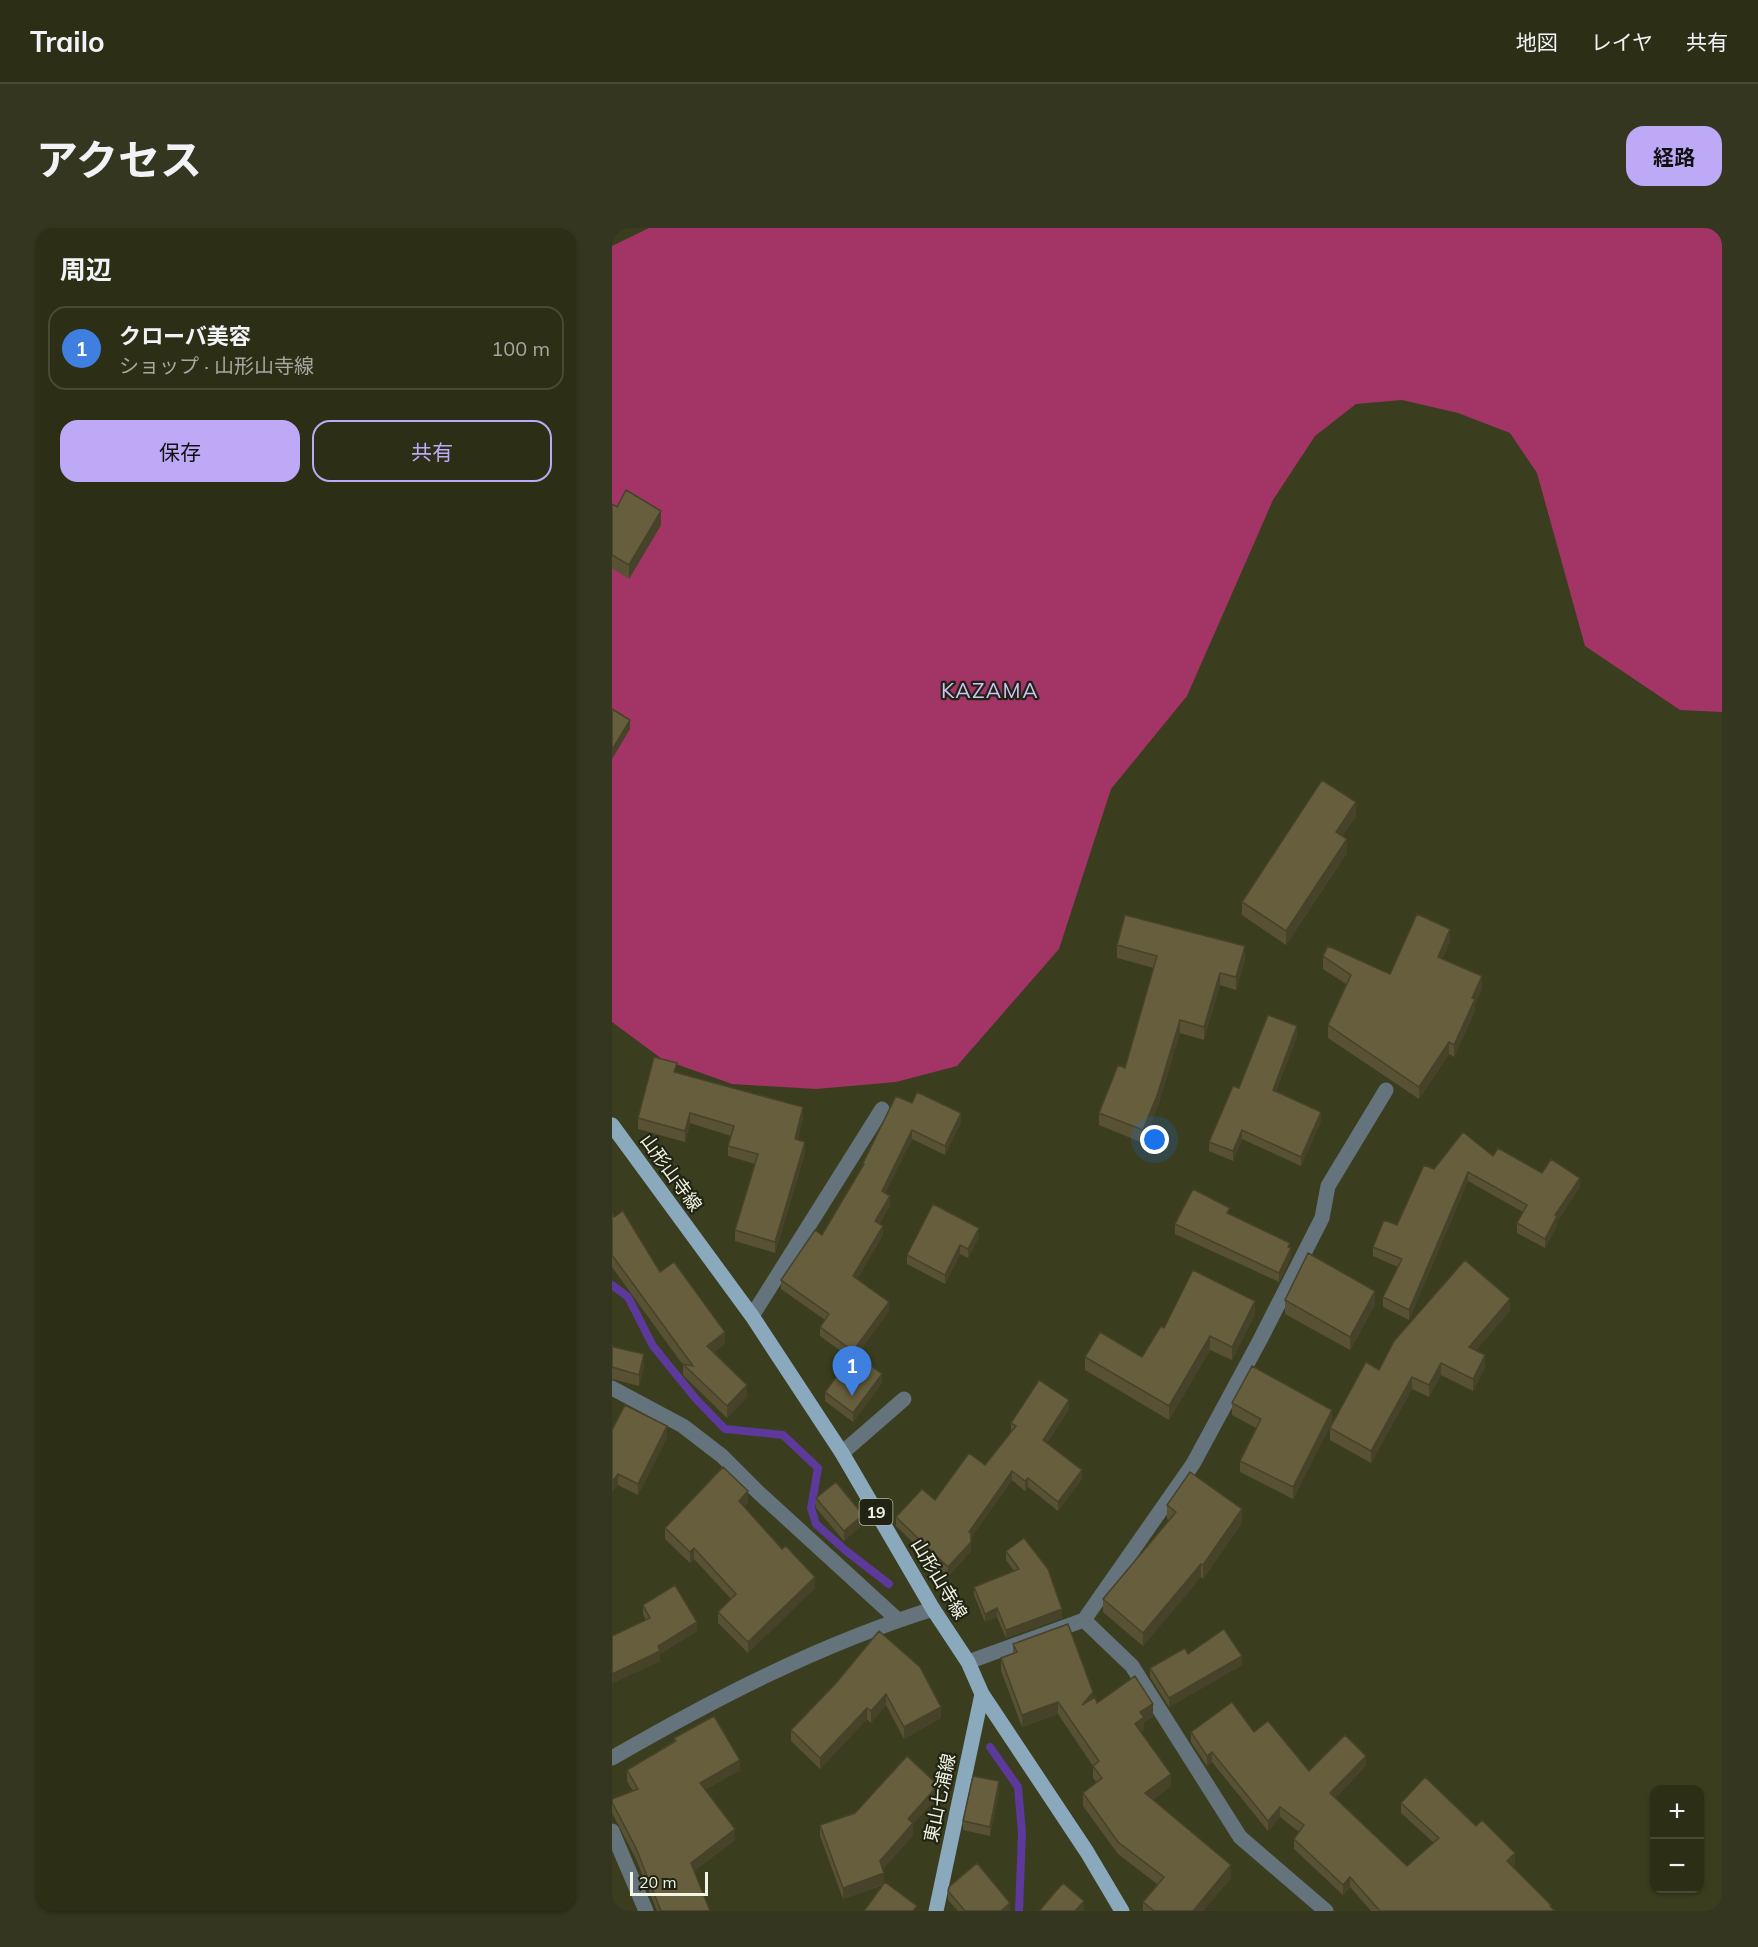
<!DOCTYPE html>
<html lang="ja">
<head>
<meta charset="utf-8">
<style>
  :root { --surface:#2c2e16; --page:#34361f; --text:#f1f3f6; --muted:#a6a8a1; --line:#484a35; --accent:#bda9f5 }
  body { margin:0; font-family:Mulish,"Noto Sans JP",sans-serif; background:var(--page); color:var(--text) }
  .controls { position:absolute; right:18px; bottom:18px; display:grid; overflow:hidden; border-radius:12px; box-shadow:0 2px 4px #0004 }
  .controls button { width:54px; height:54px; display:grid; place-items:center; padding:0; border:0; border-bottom:2px solid var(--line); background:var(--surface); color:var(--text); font:30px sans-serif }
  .scale { position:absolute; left:18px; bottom:15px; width:78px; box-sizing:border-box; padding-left:6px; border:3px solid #f1f5e2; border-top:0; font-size:16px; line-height:21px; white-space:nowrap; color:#f1f5e2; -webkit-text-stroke:4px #212415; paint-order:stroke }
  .you { position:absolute; left:543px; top:912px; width:21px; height:21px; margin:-15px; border:4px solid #fff; border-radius:50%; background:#1a73e8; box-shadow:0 0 0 9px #1a73e833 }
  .badge { display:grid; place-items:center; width:39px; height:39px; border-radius:50%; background:var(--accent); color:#fff; font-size:20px; font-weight:700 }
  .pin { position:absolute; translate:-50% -50px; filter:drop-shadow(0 2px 3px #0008) }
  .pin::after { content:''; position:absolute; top:32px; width:21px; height:18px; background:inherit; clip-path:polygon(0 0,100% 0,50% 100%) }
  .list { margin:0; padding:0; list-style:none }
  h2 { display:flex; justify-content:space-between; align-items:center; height:78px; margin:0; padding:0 24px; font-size:26px }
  h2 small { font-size:20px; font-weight:400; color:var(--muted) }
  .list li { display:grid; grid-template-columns:39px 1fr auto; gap:18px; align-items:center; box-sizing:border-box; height:84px; margin:0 12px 12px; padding:0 12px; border:2px solid var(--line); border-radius:18px }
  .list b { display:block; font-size:22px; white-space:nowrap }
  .list p { margin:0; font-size:20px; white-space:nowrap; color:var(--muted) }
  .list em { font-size:20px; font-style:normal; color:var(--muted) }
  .actions { display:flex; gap:12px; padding:18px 24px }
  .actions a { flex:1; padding:14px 0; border:2px solid var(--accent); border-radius:18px; text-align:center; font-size:21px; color:var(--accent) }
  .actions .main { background:var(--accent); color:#111 }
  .map { position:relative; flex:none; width:1110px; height:1683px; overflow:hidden; border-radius:18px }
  header { display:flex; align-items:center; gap:36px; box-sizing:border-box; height:84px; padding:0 30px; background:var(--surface); border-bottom:2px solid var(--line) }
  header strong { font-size:28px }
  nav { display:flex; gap:33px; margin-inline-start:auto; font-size:21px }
  .intro { display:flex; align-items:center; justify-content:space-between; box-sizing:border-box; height:144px; padding:0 36px }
  h1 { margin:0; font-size:42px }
  .button { padding:15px 27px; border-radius:18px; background:var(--accent); color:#111; font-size:21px; font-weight:700 }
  main { display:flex; gap:36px; padding:0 36px }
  aside { flex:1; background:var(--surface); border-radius:18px; box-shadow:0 2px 4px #0004 }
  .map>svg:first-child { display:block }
</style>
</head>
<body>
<header>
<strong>Trailo</strong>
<nav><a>地図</a><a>レイヤ</a><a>共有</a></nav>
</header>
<div class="intro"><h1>アクセス</h1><a class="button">経路</a></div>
<main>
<aside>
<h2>周辺<small></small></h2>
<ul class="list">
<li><span class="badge" style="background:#3f7fe0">1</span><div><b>クローバ美容</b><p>ショップ · 山形山寺線</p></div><em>100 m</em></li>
</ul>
<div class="actions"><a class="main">保存</a><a>共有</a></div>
</aside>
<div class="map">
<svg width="1110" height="1683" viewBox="0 0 1110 1683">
  <rect width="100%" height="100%" fill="#3a3e1e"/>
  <!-- forest -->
  <path fill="#a23466" d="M 37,0 L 1110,0 L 1110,484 L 1068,482 L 973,418 L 925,245 L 898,205 L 846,185 L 790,172 L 744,176 L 703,208 L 661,272 L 575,468 L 499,561 L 447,721 L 345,838 L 284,854 L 204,861 L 120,856 L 50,831 L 0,794 L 0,18 Z"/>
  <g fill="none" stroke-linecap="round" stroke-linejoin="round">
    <!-- stream -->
    <path stroke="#5c399b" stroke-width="8" d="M 0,1057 L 16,1069 L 41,1118 L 84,1171 L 113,1201 L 171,1207 L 206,1240 L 199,1280 L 204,1296 L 233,1322 L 277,1356
      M 378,1519 L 406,1559 L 410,1605 L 407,1683"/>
    <!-- minor -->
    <path stroke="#64737c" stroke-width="15" d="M 140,1088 L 270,881
      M 0,1160 L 71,1198 L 110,1228 L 146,1264 L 286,1392
      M 230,1225 L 292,1171
      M 472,1392 L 581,1236 L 648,1112 L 710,990 L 716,958 L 774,862
      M 356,1434 L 472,1392 L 520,1438 L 628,1609 L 714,1683
      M 0,1530 C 102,1471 208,1416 321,1381
      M 0,1603 L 34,1683"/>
    <!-- major -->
    <path stroke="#8ba9bd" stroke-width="15" d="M 0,897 L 140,1088 L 230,1225 L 321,1381 L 356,1434 L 370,1466 L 475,1624 L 510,1683
      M 324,1683 L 370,1466"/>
  </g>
  <!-- wall -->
  <path fill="#585134" d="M 0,276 L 49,297 L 17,351 L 0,340 Z
    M 744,588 L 730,608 L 735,625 L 674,717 L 630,687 L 630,674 Z
    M 838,714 L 830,731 L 870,760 L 863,776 L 863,783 L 842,829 L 837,826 L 807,871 L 716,810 L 716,797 L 734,756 L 711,741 L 711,728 L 778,746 Z
    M 505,717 L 633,731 L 624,762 L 608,757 L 592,812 L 568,805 L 546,877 L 531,915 L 487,897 L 487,885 L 513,840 L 542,740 L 505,730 Z
    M 685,808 L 664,863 L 709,893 L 689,938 L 630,911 L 621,933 L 597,923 L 597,914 L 627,860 Z
    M 65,845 L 191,890 L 185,912 L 193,925 L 163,1025 L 123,1013 L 123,1002 L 143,936 L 116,928 L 116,918 L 119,908 L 78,895 L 73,914 L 26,901 L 26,890 Z
    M 300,875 L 349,894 L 333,927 L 300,911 L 273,965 L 278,977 L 267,996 L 271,1007 L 245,1051 L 277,1083 L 245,1127 L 270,1155 L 241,1194 L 213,1173 L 213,1164 L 238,1130 L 208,1108 L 208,1099 L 213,1092 L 169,1061 L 169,1052 L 210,1007 L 251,939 L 251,935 Z
    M 881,928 L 930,945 L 968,959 L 945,993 L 945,997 L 933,1020 L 905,1005 L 905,995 L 911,984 L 856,953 L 797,1092 L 771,1079 L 771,1069 L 786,1039 L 761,1028 L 761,1019 L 785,997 L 822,941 Z
    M 0,985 L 48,1044 L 113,1116 L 102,1124 L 135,1169 L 115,1190 L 71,1147 L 71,1137 L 0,1039 Z
    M 618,987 L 679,1029 L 667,1054 L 563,1006 L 563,996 Z
    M 367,1009 L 356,1030 L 348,1026 L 333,1056 L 295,1036 L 295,1027 Z
    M 673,1072 L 763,1077 L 738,1122 L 673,1086 Z
    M 898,1083 L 864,1122 L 873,1139 L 861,1163 L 829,1147 L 817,1169 L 800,1161 L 759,1235 L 718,1212 L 718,1200 L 767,1142 Z
    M 643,1086 L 620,1132 L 598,1122 L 557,1192 L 473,1142 L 473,1129 L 530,1129 L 552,1100 Z
    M 0,1117 L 32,1137 L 27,1158 L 0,1151 Z
    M 620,1175 L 720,1194 L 681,1271 L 628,1244 L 628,1233 L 644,1200 L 620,1187 Z
    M 457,1181 L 435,1215 L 470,1251 L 446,1283 L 416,1259 L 413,1263 L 400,1252 L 359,1309 L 359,1323 L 336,1349 L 284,1298 L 284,1289 L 323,1272 L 373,1237 L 399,1204 L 399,1195 Z
    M 0,1202 L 55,1209 L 26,1267 L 6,1257 Z
    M 204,1270 L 251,1296 L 232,1313 L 204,1280 Z
    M 136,1274 L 132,1279 L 203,1360 L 136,1425 L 106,1395 L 106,1384 L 119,1371 L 82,1331 L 78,1335 L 53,1311 L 53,1300 Z
    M 555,1277 L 630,1295 L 591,1351 L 589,1349 L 531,1418 L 491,1384 L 491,1371 L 557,1292 L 555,1291 Z
    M 394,1323 L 450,1390 L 394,1410 L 385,1389 L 373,1394 L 362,1367 L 362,1359 L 402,1343 L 394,1332 Z
    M 31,1377 L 85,1403 L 48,1426 L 48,1433 L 1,1455 L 1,1463 L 0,1408 L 34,1392 L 31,1386 Z
    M 267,1403 L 329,1490 L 292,1511 L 274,1477 L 259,1495 L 255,1491 L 208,1541 L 179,1513 L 179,1502 L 225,1454 Z
    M 401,1416 L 481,1470 L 485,1475 L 541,1489 L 532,1494 L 532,1502 L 529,1504 L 559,1558 L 541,1572 L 619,1650 L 591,1683 L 531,1683 L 531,1674 L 545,1656 L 506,1626 L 471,1578 L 471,1565 L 485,1555 L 481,1550 L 481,1538 L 446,1486 L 410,1499 L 389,1443 L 389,1430 L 401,1426 Z
    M 576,1426 L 630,1437 L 557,1479 L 538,1449 L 538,1440 Z
    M 579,1504 L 642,1504 L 697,1543 L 754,1538 L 723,1570 L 795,1638 L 822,1615 L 789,1585 L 789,1575 L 903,1635 L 900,1638 L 943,1683 L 759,1683 L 738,1659 L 731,1667 L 682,1621 L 682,1611 L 687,1604 L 668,1589 L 656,1603 L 600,1534 L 595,1538 L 579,1514 Z
    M 62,1510 L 128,1542 L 93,1562 L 123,1612 L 82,1643 L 98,1683 L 45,1683 L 24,1631 L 0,1585 L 0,1571 L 21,1563 L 15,1553 L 15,1542 L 62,1513 Z
    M 387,1562 L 378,1608 L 351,1602 L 351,1593 Z
    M 326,1568 L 301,1596 L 301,1607 L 271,1641 L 272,1655 L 305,1683 L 271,1657 L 231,1671 L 208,1608 L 208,1597 Z
    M 336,1663 L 398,1683 L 346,1683 L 336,1672 Z"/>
  <!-- shaded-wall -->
  <path fill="#47422a" d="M 49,283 L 49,297 L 17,351 L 17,337 Z
    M 18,492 L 18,501 L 0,531 L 0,522 Z
    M 744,574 L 744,588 L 724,617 L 724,604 Z
    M 735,611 L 735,625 L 674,717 L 674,703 Z
    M 838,701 L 838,714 L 826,741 L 826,729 Z
    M 633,718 L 633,731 L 624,762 L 624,749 Z
    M 608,745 L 608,757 L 592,812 L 592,799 Z
    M 870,748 L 870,760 L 863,776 L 863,783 L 842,829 L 842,817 L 860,770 Z
    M 568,792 L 568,805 L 546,877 L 531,915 L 531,902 Z
    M 685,798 L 685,808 L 661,871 L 661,862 Z
    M 837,814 L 837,826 L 807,871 L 807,859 Z
    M 191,879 L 191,890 L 183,922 L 183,911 Z
    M 709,884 L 709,893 L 689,938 L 689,929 Z
    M 78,885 L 78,895 L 73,914 L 73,903 Z
    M 349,885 L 349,894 L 333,927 L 333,918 Z
    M 300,902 L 300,911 L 270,972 L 270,963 Z
    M 630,902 L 630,911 L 621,933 L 621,923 Z
    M 193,914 L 193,925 L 163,1025 L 163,1014 Z
    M 856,944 L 856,953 L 797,1092 L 797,1082 Z
    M 968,950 L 968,959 L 945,993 L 945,997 L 933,1020 L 933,1011 L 943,987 Z
    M 278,968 L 278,977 L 263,1002 L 263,993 Z
    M 271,998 L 271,1007 L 241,1058 L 241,1048 Z
    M 367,1000 L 367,1009 L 356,1030 L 356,1021 Z
    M 678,1015 L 679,1029 L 667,1054 L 667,1045 Z
    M 348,1017 L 348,1026 L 333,1056 L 333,1047 Z
    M 763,1063 L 763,1077 L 738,1122 L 738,1109 Z
    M 898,1071 L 898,1083 L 857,1131 L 857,1119 Z
    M 643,1073 L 643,1086 L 620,1132 L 620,1119 Z
    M 277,1074 L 277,1083 L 241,1133 L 241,1123 Z
    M 113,1104 L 113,1116 L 95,1129 L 95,1118 Z
    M 598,1108 L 598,1122 L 557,1192 L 557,1178 Z
    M 32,1126 L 32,1137 L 27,1158 L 27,1147 Z
    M 873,1127 L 873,1139 L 861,1163 L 861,1151 Z
    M 829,1135 L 829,1147 L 817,1169 L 817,1157 Z
    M 270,1146 L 270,1155 L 241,1194 L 241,1185 Z
    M 800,1149 L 800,1161 L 759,1235 L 759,1223 Z
    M 135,1157 L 135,1169 L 115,1190 L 115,1178 Z
    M 457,1172 L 457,1181 L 431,1221 L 431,1212 Z
    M 720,1182 L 720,1194 L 681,1271 L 681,1259 Z
    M 55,1198 L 55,1209 L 26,1267 L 26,1256 Z
    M 470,1242 L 470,1251 L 446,1283 L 446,1274 Z
    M 400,1243 L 400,1252 L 357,1313 L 357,1304 Z
    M 6,1246 L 6,1257 L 0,1265 L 0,1254 Z
    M 416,1250 L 416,1259 L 413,1263 L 413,1253 Z
    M 136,1263 L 136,1274 L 127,1284 L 127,1273 Z
    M 630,1281 L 630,1295 L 591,1351 L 591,1337 Z
    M 251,1287 L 251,1296 L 232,1313 L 232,1303 Z
    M 359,1314 L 359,1323 L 336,1349 L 336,1339 Z
    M 82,1320 L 82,1331 L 78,1335 L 78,1324 Z
    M 589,1336 L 589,1349 L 531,1418 L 531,1405 Z
    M 203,1349 L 203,1360 L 136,1425 L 136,1414 Z
    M 385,1380 L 385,1389 L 373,1394 L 373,1386 Z
    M 450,1381 L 450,1390 L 394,1410 L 394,1402 Z
    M 85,1394 L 85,1403 L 48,1426 L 48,1433 L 1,1455 L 0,1463 L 0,1446 Z
    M 630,1428 L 630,1437 L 557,1479 L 557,1470 Z
    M 481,1464 L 481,1476 L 470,1477 Z
    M 274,1466 L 274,1477 L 259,1495 L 259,1483 Z
    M 446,1474 L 446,1486 L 410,1499 L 410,1487 Z
    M 541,1476 L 541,1489 L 532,1494 L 532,1502 L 523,1508 L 523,1496 L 528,1484 Z
    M 329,1479 L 329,1490 L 292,1511 L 292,1499 Z
    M 255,1480 L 255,1491 L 208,1541 L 208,1530 Z
    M 600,1524 L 600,1534 L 595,1538 L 595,1528 Z
    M 754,1528 L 754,1538 L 718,1575 L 718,1565 Z
    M 128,1532 L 128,1542 L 88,1565 L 88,1555 Z
    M 559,1546 L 559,1558 L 533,1578 L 533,1565 Z
    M 387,1553 L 387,1562 L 378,1608 L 378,1599 Z
    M 326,1557 L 326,1568 L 301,1596 L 301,1607 L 268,1644 L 268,1633 L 296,1591 Z
    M 668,1579 L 668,1589 L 656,1603 L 656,1593 Z
    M 123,1601 L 123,1612 L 79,1645 L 79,1635 Z
    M 903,1625 L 903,1635 L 895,1643 L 895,1633 Z
    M 619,1637 L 619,1650 L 591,1683 L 581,1683 Z
    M 272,1645 L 272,1656 L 231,1671 L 231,1660 Z
    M 738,1649 L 738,1659 L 731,1667 L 731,1657 Z
    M 472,1673 L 472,1683 L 463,1683 Z
    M 398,1675 L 398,1683 L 389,1683 Z"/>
  <!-- building -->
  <path fill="#665e3c" stroke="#47422a" stroke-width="1.5" d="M 14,262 L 49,283 L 17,337 L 0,327 L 0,276 L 5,279 Z
    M 0,481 L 18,492 L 0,522 Z
    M 710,552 L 744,574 L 724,604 L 735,611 L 674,703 L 630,674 Z
    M 805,686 L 838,701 L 826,729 L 870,748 L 860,770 L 863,771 L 842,817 L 837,814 L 807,859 L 716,797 L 739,747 L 711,728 L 716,718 L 778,746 Z
    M 513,687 L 633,718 L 624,749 L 608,745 L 592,799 L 568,792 L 546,865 L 531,902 L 487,885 L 506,837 L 513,840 L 545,728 L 505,717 Z
    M 656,787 L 685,798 L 661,862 L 709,884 L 689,929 L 630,902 L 621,923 L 597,914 L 621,858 L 627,860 Z
    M 42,829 L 65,835 L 62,844 L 191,879 L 183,911 L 193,914 L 163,1014 L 123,1002 L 146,926 L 116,918 L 122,898 L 78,885 L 73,903 L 26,890 Z
    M 305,864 L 349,885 L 333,918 L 300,902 L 270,963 L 278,968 L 263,993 L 271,998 L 241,1048 L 277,1074 L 241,1123 L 208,1099 L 217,1086 L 169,1052 L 203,1002 L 210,1007 L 252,936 L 251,935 L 284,868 L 300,875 Z
    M 851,904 L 881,928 L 886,920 L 930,945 L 939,931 L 968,950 L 943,987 L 945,988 L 933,1011 L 905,995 L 915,977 L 856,944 L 797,1082 L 771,1069 L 790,1031 L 761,1019 L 772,992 L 785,997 L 812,937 L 822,941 Z
    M 581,961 L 618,980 L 615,985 L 678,1015 L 676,1019 L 679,1020 L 667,1045 L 563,996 Z
    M 321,976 L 367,1000 L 356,1021 L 348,1017 L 333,1047 L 295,1027 Z
    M 11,983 L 48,1044 L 62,1034 L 113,1104 L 95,1118 L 135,1157 L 115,1178 L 71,1136 L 81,1138 L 0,1027 L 0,985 L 2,989 Z
    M 696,1025 L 763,1063 L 738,1109 L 673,1072 Z
    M 853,1032 L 898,1071 L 857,1119 L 873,1127 L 861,1151 L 829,1135 L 817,1157 L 800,1149 L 759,1223 L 718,1200 L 754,1134 L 767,1142 L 782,1113 Z
    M 581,1042 L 643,1073 L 620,1119 L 598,1108 L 557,1178 L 473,1129 L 488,1104 L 530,1129 L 549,1098 L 552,1100 Z
    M 0,1117 L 2,1119 L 32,1126 L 27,1147 L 0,1139 Z
    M 242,1125 L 270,1146 L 241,1185 L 213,1164 Z
    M 640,1138 L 720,1182 L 681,1259 L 628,1233 L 649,1191 L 620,1175 Z
    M 427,1152 L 457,1172 L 431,1212 L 470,1242 L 446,1274 L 416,1250 L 413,1253 L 400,1243 L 357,1304 L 359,1306 L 359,1314 L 336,1339 L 284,1289 L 310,1261 L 323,1272 L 357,1225 L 373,1237 L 404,1198 L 399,1195 Z
    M 13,1177 L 55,1198 L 26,1256 L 6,1246 L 0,1254 L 0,1202 Z
    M 111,1239 L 136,1263 L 127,1273 L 170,1321 L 174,1318 L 203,1349 L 136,1414 L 106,1384 L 124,1366 L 82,1320 L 78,1324 L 53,1300 Z
    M 578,1244 L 630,1281 L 591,1337 L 589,1336 L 531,1405 L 491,1371 L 564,1284 L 555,1277 Z
    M 224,1254 L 251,1287 L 232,1303 L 204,1270 Z
    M 412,1310 L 436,1341 L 450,1381 L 394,1402 L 385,1380 L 373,1386 L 362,1359 L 407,1341 L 394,1323 Z
    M 63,1357 L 85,1394 L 46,1418 L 48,1423 L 0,1446 L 0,1408 L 38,1390 L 31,1377 Z
    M 456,1396 L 481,1464 L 470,1477 L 483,1469 L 485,1475 L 523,1448 L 541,1476 L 528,1484 L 532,1489 L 523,1496 L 559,1546 L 533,1565 L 619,1637 L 581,1683 L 542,1683 L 531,1674 L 552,1649 L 506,1614 L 471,1565 L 490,1550 L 481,1538 L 487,1533 L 446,1474 L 410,1487 L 389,1430 L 405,1424 L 401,1416 Z
    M 612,1401 L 630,1428 L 557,1470 L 538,1440 L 573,1420 L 576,1426 Z
    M 267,1403 L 308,1439 L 329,1479 L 292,1499 L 274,1466 L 259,1483 L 255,1480 L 208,1530 L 179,1502 L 225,1454 Z
    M 620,1474 L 642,1504 L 656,1493 L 697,1543 L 733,1507 L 754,1528 L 718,1565 L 795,1638 L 827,1610 L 789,1575 L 813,1549 L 864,1598 L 870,1592 L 903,1625 L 895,1633 L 939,1677 L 938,1678 L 943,1683 L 768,1683 L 738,1649 L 731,1657 L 682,1611 L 692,1597 L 668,1579 L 656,1593 L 600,1524 L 595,1528 L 579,1504 Z
    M 102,1488 L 128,1532 L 88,1555 L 123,1601 L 79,1635 L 98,1683 L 49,1683 L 24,1620 L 0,1574 L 0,1571 L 26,1561 L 15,1542 L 64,1513 L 62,1510 Z
    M 295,1528 L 326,1557 L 296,1591 L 301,1595 L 268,1633 L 272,1645 L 231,1660 L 208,1597 L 243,1585 Z
    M 361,1548 L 387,1553 L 378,1599 L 351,1593 Z
    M 365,1635 L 398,1675 L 389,1683 L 353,1683 L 336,1663 L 337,1659 Z
    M 273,1654 L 305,1678 L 301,1683 L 252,1683 Z
    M 451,1655 L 472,1673 L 463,1683 L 427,1683 Z"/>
  <g text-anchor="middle" stroke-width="4.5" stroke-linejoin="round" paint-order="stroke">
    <!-- shield labels -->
    <rect fill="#212415" stroke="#b3b6a4" stroke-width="1.5" x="247.5" y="1271" width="33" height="26" rx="4.5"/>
    <g font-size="16" font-weight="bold" fill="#f1f5e2">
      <text x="264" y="1290">19</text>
    </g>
    <!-- street labels -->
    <g font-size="18" fill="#f1f5e2" stroke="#212415">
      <text transform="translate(59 945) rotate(54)" y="6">山形山寺線</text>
      <text transform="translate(327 1351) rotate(59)" y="6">山形山寺線</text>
      <text transform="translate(328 1570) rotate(-78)" y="6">東山七浦線</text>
    </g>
    <!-- quarter labels -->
    <g font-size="21" letter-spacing="1.5" fill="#cec0f9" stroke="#212415">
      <text x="378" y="470">KAZAMA</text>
    </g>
  </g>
</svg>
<div class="controls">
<button>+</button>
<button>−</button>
</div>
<div class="scale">20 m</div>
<div class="you"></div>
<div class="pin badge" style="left:240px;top:1168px;background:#3f7fe0">1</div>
</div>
</main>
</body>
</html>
